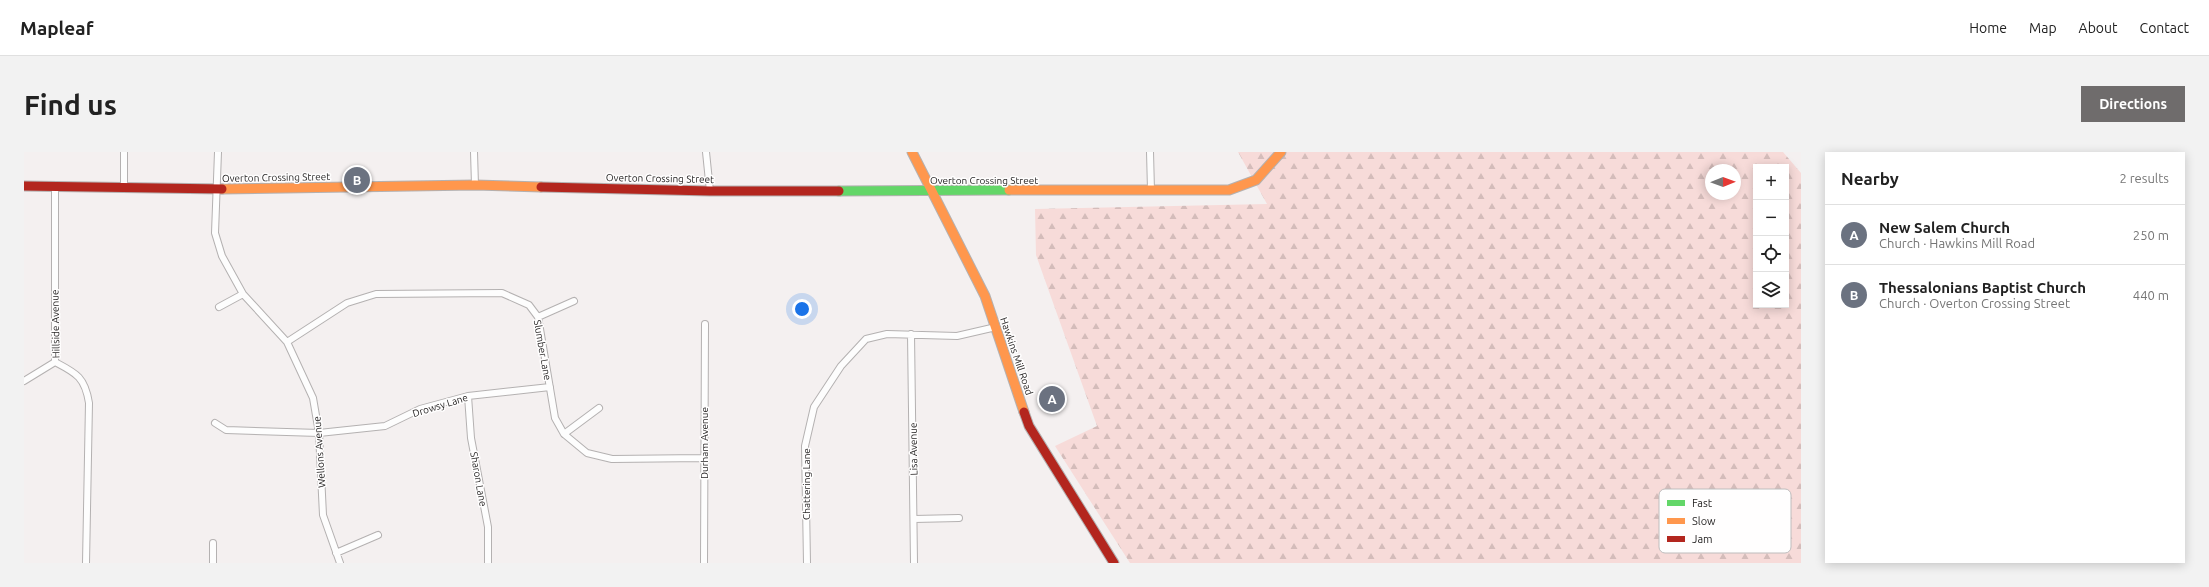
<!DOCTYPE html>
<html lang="en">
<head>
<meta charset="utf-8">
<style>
  :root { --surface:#fff; --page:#f2f2f2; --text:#222; --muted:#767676; --line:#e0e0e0; --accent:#6f6c6c }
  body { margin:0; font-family:Ubuntu,sans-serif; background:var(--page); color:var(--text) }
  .controls { position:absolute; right:12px; top:12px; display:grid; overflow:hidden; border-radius:0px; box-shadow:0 2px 10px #0003 }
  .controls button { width:36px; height:36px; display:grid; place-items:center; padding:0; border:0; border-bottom:1px solid var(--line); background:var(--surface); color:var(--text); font:20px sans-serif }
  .compass { position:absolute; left:1681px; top:12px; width:36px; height:36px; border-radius:50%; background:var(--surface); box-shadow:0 2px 10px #0003; rotate:89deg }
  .you { position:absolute; left:778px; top:157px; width:14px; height:14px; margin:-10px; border:3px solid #fff; border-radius:50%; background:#1a73e8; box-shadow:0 0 0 6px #1a73e833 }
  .badge { display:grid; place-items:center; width:26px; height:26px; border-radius:50%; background:var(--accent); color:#fff; font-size:13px; font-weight:700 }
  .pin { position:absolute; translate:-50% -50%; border:2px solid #fff; box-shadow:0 1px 4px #0006 }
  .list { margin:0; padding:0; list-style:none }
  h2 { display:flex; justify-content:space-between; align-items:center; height:52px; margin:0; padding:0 16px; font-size:17px }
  h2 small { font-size:13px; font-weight:400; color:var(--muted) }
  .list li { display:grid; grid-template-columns:26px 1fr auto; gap:12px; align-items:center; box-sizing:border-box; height:60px; padding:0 16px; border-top:1px solid var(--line) }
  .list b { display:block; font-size:15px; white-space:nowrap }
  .list p { margin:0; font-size:13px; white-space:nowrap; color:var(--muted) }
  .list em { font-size:13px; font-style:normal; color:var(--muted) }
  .icon { flex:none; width:22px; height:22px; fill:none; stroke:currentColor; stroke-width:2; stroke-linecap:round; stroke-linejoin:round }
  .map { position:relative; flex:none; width:1777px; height:411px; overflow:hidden; border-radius:0px }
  header { display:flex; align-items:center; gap:24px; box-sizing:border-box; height:56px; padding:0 20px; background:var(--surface); border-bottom:1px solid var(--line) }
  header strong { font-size:19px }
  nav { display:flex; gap:22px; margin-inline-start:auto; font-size:14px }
  .intro { display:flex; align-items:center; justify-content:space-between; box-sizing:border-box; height:96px; padding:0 24px }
  h1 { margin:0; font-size:28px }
  .button { padding:10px 18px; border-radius:0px; background:var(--accent); color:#fff; font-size:14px; font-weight:700 }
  main { display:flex; gap:24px; padding:0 24px }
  aside { flex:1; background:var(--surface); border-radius:0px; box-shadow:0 2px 10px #0003 }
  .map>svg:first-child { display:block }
</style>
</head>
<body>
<header>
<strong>Mapleaf</strong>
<nav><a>Home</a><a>Map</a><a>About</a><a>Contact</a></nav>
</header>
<div class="intro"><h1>Find us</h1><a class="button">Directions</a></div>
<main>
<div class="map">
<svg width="1777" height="411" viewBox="0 0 1777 411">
  <defs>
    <pattern id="forest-firs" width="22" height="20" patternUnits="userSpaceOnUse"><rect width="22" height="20" fill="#f7dbd9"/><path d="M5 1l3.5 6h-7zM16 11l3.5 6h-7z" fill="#d4bcba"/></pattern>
  </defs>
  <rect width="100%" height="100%" fill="#f4f0f0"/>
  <!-- forest -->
  <path fill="url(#forest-firs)" fill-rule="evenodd" d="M 1214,0 L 1759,0 L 1777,21 L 1777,411 L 1106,411 L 1031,294 L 1073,274 L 1012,103 L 1011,57 L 1243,52 ZM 1732,15 L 1762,15 L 1762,153 L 1732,153 ZM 1687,18 L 1711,18 L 1711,42 L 1687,42 Z"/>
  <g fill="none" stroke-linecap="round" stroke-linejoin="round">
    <defs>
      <path id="street" d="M 100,0 L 100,36
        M 194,0 L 191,81 L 198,104 L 219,142 L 263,190 L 289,246 L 295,281 L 299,363 L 316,411
        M 450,0 L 451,33
        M 682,0 L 686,39
        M 1126,0 L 1127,38
        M 31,36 L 31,210 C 52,221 61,225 65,251 L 62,411
        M 195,155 L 219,142
        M 514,165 L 550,149
        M 887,182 L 890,411
        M 263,190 L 323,151 L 352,142 L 478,141 L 505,153 L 514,165 L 531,266 L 540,282 L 563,301 L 588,307 L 679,306
        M 0,229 L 31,210
        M 444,244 L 447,286 L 464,375 L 464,411
        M 191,271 L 202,278 L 295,281 L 361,274 L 396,257 L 444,244 L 526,235
        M 540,282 L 575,256
        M 890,367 L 935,366
        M 189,391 L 189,411
        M 312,401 L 354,383
        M 680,411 L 681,172
        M 783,411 L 781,294 L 790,255 L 817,214 L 842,187 L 863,182 L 933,184 L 972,175"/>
      <path id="fast" d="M 815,39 L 985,38"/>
      <path id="slow" d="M 888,0 L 961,144 L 1000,260
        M 198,37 L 451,33 L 517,35
        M 985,38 L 1205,38 L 1232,28 L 1257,0"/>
      <path id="jam" d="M 0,34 L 198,37
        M 517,35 L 686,39 L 815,39
        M 1000,260 L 1005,274 L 1090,411"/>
    </defs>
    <!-- street casing -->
    <use href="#street" stroke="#b4b1b1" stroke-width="8"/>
    <!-- fast casing -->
    <use href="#fast" stroke="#b4b1b1" stroke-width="11"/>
    <!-- slow casing -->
    <use href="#slow" stroke="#b4b1b1" stroke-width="11"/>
    <!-- jam casing -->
    <use href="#jam" stroke="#b4b1b1" stroke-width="11"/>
    <!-- street -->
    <use href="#street" stroke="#fdfdfd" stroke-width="6"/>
    <!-- fast -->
    <use href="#fast" stroke="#63d668" stroke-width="9"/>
    <!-- slow -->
    <use href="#slow" stroke="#ff974d" stroke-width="9"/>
    <!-- jam -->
    <use href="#jam" stroke="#b3261e" stroke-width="9"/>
  </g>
  <g text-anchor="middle" stroke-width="3" stroke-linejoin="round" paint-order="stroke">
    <!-- street labels -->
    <g font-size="10" fill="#272525" stroke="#fffefe">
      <text transform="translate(252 25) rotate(-1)" y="4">Overton Crossing Street</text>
      <text transform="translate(636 26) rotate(1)" y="4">Overton Crossing Street</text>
      <text x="960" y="32">Overton Crossing Street</text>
      <text transform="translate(31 172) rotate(-91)" y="4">Hillside Avenue</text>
      <text transform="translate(519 198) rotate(80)" y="4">Slumber Lane</text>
      <text transform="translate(993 204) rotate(71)" y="4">Hawkins Mill Road</text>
      <text transform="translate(416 253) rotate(-17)" y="4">Drowsy Lane</text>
      <text transform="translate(680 291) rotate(-90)" y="4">Durham Avenue</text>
      <text transform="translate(889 297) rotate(-91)" y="4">Lisa Avenue</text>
      <text transform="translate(295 300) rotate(-94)" y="4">Wellons Avenue</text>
      <text transform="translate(455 327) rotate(80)" y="4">Sharon Lane</text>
      <text transform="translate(782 332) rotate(-90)" y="4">Chattering Lane</text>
    </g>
  </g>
  <!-- legend -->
  <rect x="1635" y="337" width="132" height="64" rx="6" fill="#fffefe" stroke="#bebdbd" stroke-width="1"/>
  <rect x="1643" y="348" width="18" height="6" fill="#63d668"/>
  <rect x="1643" y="366" width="18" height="6" fill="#ff974d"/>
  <rect x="1643" y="384" width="18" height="6" fill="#b3261e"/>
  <g font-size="11" fill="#272525">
    <text x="1668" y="355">Fast</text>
    <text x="1668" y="373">Slow</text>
    <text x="1668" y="391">Jam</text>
  </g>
</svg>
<div class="controls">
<button>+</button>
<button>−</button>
<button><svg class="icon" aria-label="locate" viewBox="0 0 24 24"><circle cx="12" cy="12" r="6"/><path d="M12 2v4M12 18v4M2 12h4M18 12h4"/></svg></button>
<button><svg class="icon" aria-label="layers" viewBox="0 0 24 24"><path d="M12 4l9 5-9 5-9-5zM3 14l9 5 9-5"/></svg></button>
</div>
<svg class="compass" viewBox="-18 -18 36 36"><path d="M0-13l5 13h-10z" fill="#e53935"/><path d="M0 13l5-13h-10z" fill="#767676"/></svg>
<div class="you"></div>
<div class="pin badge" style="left:1028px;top:247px;background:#6b7280">A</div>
<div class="pin badge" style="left:333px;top:28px;background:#6b7280">B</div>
</div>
<aside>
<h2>Nearby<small>2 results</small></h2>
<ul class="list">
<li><span class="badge" style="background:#6b7280">A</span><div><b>New Salem Church</b><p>Church · Hawkins Mill Road</p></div><em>250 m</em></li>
<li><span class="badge" style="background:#6b7280">B</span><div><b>Thessalonians Baptist Church</b><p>Church · Overton Crossing Street</p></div><em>440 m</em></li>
</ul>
</aside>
</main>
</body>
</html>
